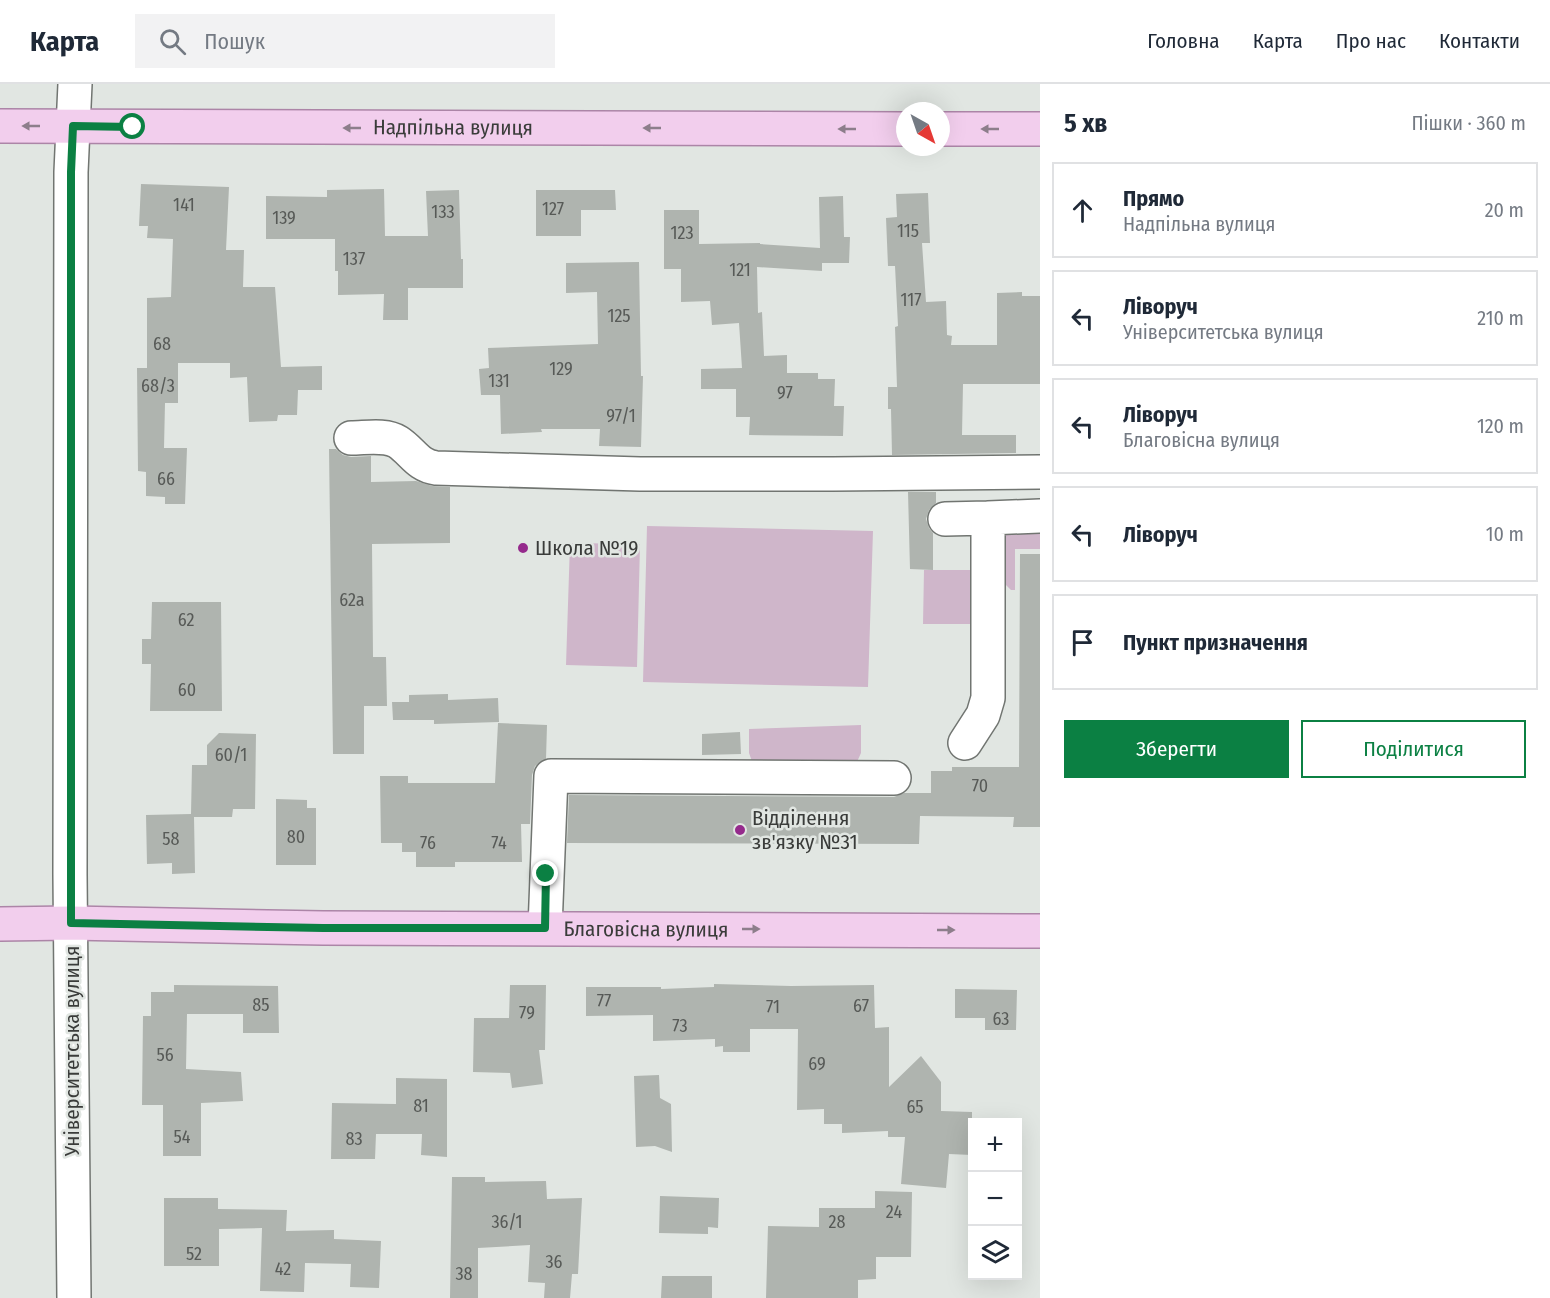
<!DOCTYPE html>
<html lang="uk">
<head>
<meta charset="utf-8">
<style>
  :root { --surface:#fff; --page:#f2f2f3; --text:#1f2937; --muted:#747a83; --line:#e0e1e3; --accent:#0b8043 }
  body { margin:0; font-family:"Fira Sans Condensed",sans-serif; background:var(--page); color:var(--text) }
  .controls { position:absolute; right:18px; bottom:18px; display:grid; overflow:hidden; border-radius:0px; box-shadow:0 6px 24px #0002 }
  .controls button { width:54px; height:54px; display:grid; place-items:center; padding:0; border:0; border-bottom:2px solid var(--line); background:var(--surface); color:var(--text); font:30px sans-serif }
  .compass { position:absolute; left:896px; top:18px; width:54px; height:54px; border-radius:50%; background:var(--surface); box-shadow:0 6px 24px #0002; rotate:140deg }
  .stop { position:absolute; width:18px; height:18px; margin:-14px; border:4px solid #0b8043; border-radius:50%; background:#fff }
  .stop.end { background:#0b8043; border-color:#fff; box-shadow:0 2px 6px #0008 }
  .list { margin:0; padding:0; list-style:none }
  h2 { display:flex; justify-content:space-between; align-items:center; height:78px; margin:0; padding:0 24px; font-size:26px }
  h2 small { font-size:20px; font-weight:400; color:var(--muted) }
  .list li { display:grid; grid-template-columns:39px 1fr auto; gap:18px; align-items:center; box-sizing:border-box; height:96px; margin:0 12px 12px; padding:0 12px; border:2px solid var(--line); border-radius:0px }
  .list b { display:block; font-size:22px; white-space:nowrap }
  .list p { margin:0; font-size:20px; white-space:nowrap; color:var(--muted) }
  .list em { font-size:20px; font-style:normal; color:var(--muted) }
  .actions { display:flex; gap:12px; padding:18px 24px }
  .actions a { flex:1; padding:14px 0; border:2px solid var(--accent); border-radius:0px; text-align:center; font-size:21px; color:var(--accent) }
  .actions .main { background:var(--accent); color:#fff }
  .icon { flex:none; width:33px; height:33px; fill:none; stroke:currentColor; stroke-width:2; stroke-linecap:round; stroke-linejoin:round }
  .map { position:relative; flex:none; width:1040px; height:1214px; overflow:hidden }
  header { display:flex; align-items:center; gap:36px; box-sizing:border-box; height:84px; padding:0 30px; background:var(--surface); border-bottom:2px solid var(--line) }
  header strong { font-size:28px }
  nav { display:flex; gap:33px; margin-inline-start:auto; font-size:21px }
  .search { width:420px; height:54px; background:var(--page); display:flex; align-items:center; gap:15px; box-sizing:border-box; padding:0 21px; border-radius:0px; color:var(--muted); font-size:22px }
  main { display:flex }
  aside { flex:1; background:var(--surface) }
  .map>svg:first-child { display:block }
</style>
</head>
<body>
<header>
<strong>Карта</strong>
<div class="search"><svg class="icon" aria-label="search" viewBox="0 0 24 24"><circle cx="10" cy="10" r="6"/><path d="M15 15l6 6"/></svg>Пошук</div>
<nav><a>Головна</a><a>Карта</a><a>Про нас</a><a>Контакти</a></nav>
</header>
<main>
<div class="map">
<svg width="1040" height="1214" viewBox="0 0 1040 1214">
  <rect width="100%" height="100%" fill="#e1e6e2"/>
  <!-- green -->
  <path fill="#cfb6ca" d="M 647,442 L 873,447 L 868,603 L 643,598 Z
    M 1040,443 L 1040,465 L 1015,465 L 1015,506 L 1011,506 L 996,491 L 1002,449 Z
    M 570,459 L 640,460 L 637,583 L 566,581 Z
    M 924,486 L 979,486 L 978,540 L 923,540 Z
    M 861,641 L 861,669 L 856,680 L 753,680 L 749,669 L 749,645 Z"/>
  <!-- building -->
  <path fill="#afb4af" d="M 141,100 L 229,103 L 226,166 L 244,166 L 243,203 L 275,203 L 281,283 L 322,282 L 322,306 L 298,306 L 297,331 L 278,331 L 277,337 L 249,338 L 247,293 L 230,294 L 230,279 L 178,279 L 178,319 L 165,319 L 164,364 L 187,364 L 185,420 L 165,420 L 165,413 L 146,412 L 146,388 L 138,387 L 137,284 L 147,284 L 147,214 L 171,213 L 173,155 L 147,154 L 148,142 L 139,142 Z
    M 384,105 L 385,152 L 428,152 L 426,107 L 459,106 L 461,175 L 463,175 L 463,204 L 408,204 L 408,236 L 383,236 L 384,210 L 338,211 L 338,187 L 335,187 L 335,155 L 266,155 L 266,112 L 327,113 L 327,106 Z
    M 536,106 L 615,106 L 616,126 L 581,126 L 581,152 L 536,152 Z
    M 928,109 L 930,159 L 922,159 L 926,218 L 946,217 L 947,251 L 952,252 L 951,261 L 997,261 L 997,209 L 1022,208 L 1022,212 L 1040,212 L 1040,300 L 963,300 L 962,351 L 1016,351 L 1016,369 L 892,371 L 891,325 L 888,325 L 888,303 L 897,303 L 895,243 L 898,242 L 895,182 L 888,182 L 886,134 L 897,133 L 896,110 Z
    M 843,112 L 844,153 L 850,153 L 849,179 L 822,179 L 822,187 L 757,183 L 758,229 L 762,228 L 764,272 L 787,271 L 787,289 L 818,289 L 818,295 L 835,295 L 834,322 L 844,322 L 843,352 L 749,351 L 750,333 L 736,333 L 736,305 L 701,305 L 701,285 L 742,284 L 739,239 L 712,241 L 710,217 L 681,218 L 681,185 L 664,185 L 664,126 L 699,126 L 699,160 L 760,159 L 760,160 L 820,164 L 819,113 Z
    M 639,178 L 641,292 L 643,292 L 641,363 L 599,362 L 600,345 L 541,345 L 542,348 L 501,350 L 500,311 L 481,311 L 479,285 L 489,284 L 488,264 L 598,260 L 597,208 L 566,209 L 566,179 Z
    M 329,365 L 336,365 L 343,371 L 351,373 L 371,372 L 371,398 L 416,397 L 432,402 L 450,403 L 450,459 L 372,460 L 373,573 L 386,573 L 387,622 L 364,622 L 364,670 L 333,670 Z
    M 908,408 L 936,408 L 936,419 L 929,426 L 926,435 L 929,444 L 933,449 L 933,486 L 910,485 Z
    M 1020,470 L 1040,470 L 1040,743 L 1013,743 L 1014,733 L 920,732 L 919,760 L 567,759 L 569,711 L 894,713 L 904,709 L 931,709 L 931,687 L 952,687 L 952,683 L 1019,683 Z
    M 152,518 L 221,518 L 222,627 L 150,627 L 151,580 L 142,580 L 142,555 L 151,555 Z
    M 448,610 L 448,616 L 498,614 L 499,638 L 434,640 L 434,636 L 393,636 L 392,618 L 409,618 L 409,611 Z
    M 498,639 L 547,641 L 546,675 L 535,682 L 532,691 L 530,740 L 521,740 L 522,778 L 455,778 L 455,783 L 416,783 L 416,768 L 402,768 L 402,759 L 381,759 L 380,692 L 408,692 L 408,699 L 495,699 Z
    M 740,648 L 741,670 L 702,671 L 702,650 Z
    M 219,649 L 256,650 L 255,725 L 233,725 L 232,733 L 194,733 L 195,789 L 172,790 L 172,779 L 147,780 L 146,731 L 191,730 L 192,681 L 207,681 L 207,661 Z
    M 276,715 L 307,716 L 307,724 L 316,724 L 316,781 L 276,781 Z
    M 714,900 L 791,902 L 874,901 L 875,944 L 889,943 L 889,1003 L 921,972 L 941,998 L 941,1027 L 972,1028 L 972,1071 L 949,1070 L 946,1104 L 901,1100 L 905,1053 L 888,1053 L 888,1047 L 842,1049 L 842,1040 L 824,1040 L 824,1025 L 797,1026 L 798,945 L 750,945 L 750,968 L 723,968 L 723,962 L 715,963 L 715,955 L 653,957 L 653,931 L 586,932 L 586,903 L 661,903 L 661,905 L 714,903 Z
    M 174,901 L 278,902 L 279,949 L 243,949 L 243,930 L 187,930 L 186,985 L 241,988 L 243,1017 L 201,1019 L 201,1072 L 163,1072 L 163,1021 L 142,1021 L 143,932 L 151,932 L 151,908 L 174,908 Z
    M 510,901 L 546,901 L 545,966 L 539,966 L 543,1000 L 512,1004 L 510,989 L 473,988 L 474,934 L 509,934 Z
    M 955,905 L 1017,906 L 1016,946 L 985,946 L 985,934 L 955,934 Z
    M 659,991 L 660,1014 L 671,1020 L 672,1068 L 655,1062 L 636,1063 L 634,992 Z
    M 396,994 L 447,995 L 447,1073 L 421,1071 L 422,1050 L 376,1050 L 375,1075 L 331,1075 L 332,1019 L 396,1020 Z
    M 452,1093 L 485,1093 L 485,1098 L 546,1097 L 547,1115 L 582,1114 L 578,1190 L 572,1190 L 570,1214 L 544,1214 L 545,1199 L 528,1198 L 530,1161 L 478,1164 L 478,1214 L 450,1214 Z
    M 875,1107 L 912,1108 L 911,1173 L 876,1173 L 876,1195 L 858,1196 L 858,1214 L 766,1214 L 768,1142 L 819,1143 L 819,1124 L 875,1124 Z
    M 660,1112 L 719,1114 L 718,1144 L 708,1143 L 708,1150 L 659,1149 Z
    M 164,1114 L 218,1114 L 218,1125 L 287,1126 L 286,1147 L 334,1146 L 334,1155 L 381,1157 L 379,1204 L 350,1203 L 351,1180 L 305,1179 L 304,1208 L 260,1207 L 262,1144 L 219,1145 L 219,1182 L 164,1182 Z
    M 662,1192 L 712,1192 L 712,1214 L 661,1214 Z"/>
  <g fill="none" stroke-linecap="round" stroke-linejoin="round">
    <defs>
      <path id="minor" d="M 351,354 C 366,354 385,350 398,358 C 412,367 418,382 436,384 L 640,390 L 833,390 L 1040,388
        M 945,435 L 988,434
        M 965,659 L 983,631 L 988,614 L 988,434 L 1040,432
        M 545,844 L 551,692 L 894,694
        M 74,1214 L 70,791 L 71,88 L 75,0"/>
      <g id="major">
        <path id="s1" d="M 0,42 L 905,45"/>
        <path d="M 941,45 L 1040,45"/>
        <path id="s2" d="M 0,840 L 71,839 L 323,844 L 1040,847"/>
      </g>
    </defs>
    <!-- minor casing -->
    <use href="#minor" stroke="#717571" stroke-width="36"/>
    <!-- major casing -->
    <use href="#major" stroke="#ac85a7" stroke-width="36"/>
    <!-- minor -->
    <use href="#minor" stroke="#fff" stroke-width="33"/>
    <!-- major -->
    <use href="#major" stroke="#f2ceed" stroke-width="33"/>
  </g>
  <!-- one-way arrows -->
  <defs><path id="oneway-solid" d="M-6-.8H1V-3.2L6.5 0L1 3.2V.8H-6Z" transform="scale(1.5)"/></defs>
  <g fill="#8d7e8b">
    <use href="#oneway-solid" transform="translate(31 42) rotate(180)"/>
    <use href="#oneway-solid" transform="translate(352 44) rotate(-180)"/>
    <use href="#oneway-solid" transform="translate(652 44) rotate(-180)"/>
    <use href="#oneway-solid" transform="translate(847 45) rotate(-180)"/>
    <use href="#oneway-solid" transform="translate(990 45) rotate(-180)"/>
    <use href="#oneway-solid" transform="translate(751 845)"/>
    <use href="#oneway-solid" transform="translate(946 846)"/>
  </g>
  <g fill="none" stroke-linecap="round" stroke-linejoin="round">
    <!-- route -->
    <path stroke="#0b8043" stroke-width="8" d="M 133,43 L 73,42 L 71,88 L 71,839 L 323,844 L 545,844 L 546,790"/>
  </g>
  <!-- markers -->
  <g fill="#952a8c" stroke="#e1e6e2" stroke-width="2">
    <circle cx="523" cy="464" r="6"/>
    <circle cx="740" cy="746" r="6"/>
  </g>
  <g text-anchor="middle" stroke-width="5" stroke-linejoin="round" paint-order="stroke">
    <!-- number labels -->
    <g font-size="18" fill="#575a57">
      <text x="184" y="127">141</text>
      <text x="553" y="131">127</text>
      <text x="443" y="134">133</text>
      <text x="284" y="140">139</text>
      <text x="908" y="153">115</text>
      <text x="682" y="155">123</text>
      <text x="354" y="181">137</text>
      <text x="740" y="192">121</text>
      <text x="911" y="222">117</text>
      <text x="619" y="238">125</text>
      <text x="162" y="266">68</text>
      <text x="561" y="291">129</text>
      <text x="499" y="303">131</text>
      <text x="158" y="308">68/3</text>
      <text x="785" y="315">97</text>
      <text x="621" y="338">97/1</text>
      <text x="166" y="401">66</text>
      <text x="352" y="522">62а</text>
      <text x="186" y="542">62</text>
      <text x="187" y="612">60</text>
      <text x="231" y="677">60/1</text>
      <text x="980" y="708">70</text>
      <text x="296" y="759">80</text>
      <text x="171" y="761">58</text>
      <text x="428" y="765">76</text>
      <text x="499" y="765">74</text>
      <text x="604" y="923">77</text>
      <text x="261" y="927">85</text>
      <text x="861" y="928">67</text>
      <text x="773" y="929">71</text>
      <text x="527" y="935">79</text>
      <text x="1001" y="941">63</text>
      <text x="680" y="948">73</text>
      <text x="165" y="977">56</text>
      <text x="817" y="986">69</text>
      <text x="421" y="1028">81</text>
      <text x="915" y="1029">65</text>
      <text x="182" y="1059">54</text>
      <text x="354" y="1061">83</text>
      <text x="894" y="1134">24</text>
      <text x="507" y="1144">36/1</text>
      <text x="837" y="1144">28</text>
      <text x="194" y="1176">52</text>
      <text x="554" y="1184">36</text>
      <text x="283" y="1191">42</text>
      <text x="464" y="1196">38</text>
    </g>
    <!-- street labels -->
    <g font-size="21" fill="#3a3c3a" stroke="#e1e6e2">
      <text dy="7" stroke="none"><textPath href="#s1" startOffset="453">Надпільна вулиця</textPath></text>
      <text dy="7" stroke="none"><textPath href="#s2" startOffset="646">Благовісна вулиця</textPath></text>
      <text transform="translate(72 967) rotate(-90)" y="7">Університетська вулиця</text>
    </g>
    <!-- poi labels -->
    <g font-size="21" fill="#3a3c3a" stroke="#e1e6e2" text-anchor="start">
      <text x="535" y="471">Школа №19</text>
      <text x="752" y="741">Відділення<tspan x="752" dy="24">зв'язку №31</tspan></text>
    </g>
  </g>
</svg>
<div class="controls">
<button>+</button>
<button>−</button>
<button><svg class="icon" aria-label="layers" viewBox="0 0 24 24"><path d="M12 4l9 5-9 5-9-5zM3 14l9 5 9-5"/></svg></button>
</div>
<svg class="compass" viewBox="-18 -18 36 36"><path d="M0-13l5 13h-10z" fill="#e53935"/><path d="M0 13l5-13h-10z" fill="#747a83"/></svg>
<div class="stop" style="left:133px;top:43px"></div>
<div class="stop end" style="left:546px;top:790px"></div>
</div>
<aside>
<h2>5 хв<small>Пішки · 360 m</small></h2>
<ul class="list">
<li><svg class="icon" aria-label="ahead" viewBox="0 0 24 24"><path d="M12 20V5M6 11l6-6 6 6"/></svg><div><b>Прямо</b><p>Надпільна вулиця</p></div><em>20 m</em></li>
<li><svg class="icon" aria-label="left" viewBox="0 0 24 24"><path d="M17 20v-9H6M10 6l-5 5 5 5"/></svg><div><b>Ліворуч</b><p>Університетська вулиця</p></div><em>210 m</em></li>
<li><svg class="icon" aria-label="left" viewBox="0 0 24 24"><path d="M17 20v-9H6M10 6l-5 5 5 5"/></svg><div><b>Ліворуч</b><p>Благовісна вулиця</p></div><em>120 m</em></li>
<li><svg class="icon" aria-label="left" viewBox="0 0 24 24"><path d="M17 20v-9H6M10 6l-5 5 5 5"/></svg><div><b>Ліворуч</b></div><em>10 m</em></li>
<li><svg class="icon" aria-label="arrive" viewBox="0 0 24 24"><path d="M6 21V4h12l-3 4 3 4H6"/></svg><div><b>Пункт призначення</b></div></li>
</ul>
<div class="actions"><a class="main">Зберегти</a><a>Поділитися</a></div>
</aside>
</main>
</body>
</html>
